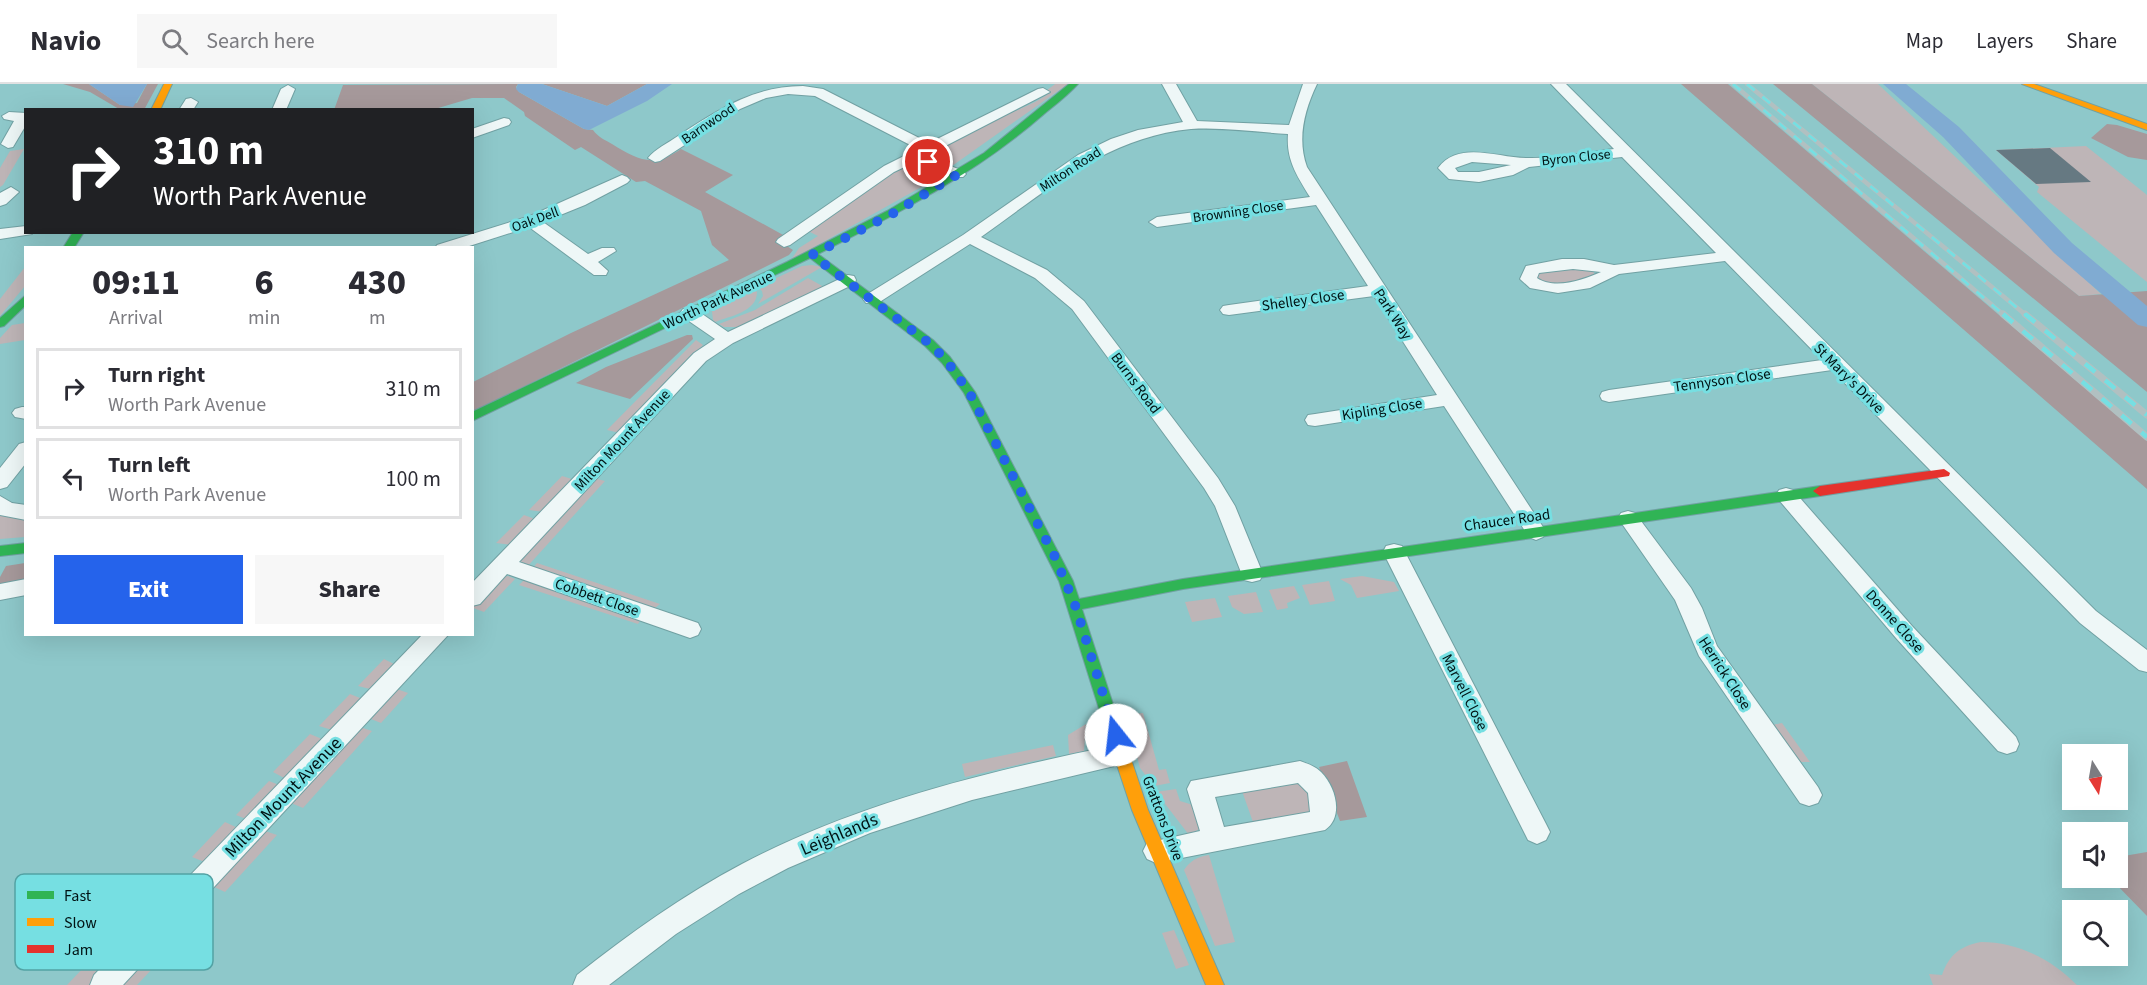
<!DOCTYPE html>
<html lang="en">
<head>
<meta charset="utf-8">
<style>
  :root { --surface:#fff; --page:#f7f7f7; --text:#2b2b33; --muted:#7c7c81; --line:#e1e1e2; --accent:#2563eb }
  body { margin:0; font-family:"Source Sans 3",sans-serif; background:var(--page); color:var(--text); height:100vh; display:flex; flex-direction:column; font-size:22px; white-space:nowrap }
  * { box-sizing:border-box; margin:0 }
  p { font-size:20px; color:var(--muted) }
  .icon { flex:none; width:33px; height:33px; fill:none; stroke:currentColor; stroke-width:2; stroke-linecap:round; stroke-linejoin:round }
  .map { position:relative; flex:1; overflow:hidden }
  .drawer { position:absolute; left:24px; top:162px; width:450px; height:390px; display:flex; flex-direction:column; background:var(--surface); border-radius:0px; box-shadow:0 6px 24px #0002 }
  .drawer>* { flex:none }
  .banner { position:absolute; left:24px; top:24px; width:450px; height:126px; border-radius:0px; box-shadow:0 6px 24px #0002; background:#202124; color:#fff; overflow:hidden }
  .needle { width:39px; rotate:169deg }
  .controls { position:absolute; left:2062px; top:660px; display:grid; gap:12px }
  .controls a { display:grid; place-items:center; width:66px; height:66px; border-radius:0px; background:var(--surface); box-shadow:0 6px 24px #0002; font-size:30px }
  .pin { position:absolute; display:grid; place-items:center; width:51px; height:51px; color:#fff; margin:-26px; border:3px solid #fff; border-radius:50%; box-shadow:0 2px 6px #0007 }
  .me { position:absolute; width:66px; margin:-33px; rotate:344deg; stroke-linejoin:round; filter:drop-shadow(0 0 4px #0008) }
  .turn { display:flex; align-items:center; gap:21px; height:126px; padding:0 30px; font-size:27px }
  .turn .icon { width:78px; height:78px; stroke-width:2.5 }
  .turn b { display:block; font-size:42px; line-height:51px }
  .eta { display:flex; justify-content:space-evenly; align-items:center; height:102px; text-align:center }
  .eta b { font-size:36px; font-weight:800; line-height:42px }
  .action { display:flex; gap:12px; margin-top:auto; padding:12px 30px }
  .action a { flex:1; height:69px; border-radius:0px; background:var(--accent); color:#fff; font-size:24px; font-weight:800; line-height:69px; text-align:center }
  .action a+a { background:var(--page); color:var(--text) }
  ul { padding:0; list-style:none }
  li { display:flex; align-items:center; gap:18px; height:81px; margin:0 12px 9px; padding:0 18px; border:3px solid var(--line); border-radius:0px }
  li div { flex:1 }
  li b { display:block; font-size:22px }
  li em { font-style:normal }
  header { display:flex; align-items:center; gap:36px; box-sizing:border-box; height:84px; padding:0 30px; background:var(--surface); border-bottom:2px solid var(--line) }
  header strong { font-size:28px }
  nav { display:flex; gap:33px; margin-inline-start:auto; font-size:21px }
  .search { width:420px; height:54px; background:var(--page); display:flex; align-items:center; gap:15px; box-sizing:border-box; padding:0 21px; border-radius:0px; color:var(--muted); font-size:22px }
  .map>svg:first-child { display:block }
  .green { fill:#beb5b7 }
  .forest { fill:#a6999b }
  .water { fill:#80abd2 }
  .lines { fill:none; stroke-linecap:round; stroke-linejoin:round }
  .river { fill:#80abd2; fill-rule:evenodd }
  .building { fill:#667982 }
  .street-casing { stroke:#71a1a3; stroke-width:2 }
  .fast-casing { stroke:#71a1a3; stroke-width:2 }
  .slow-casing { stroke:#71a1a3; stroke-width:2 }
  .jam-casing { stroke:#71a1a3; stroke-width:2 }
  .street { fill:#eef7f7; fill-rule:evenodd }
  .fast { fill:#30b455; fill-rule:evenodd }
  .slow { fill:#ff9f0a; fill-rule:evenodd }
  .jam { fill:#e5322d; fill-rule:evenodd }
  .rail-far1-casing { stroke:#b1c0c1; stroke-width:4.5 }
  .rail-casing { stroke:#b1c0c1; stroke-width:7 }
  .rail-far1 { stroke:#76dfe2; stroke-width:3; stroke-dasharray:10; stroke-linecap:butt }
  .rail { stroke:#76dfe2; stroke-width:4.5; stroke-dasharray:13; stroke-linecap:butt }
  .route { stroke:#2563eb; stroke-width:10; stroke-dasharray:0 18 }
  .labels { text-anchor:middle; stroke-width:6; stroke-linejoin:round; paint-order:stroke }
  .far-street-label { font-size:14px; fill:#001213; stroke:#76dfe2 }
  .street-label { font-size:15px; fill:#001213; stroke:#76dfe2 }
  .near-street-label { font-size:18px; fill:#001213; stroke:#76dfe2 }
  .key { fill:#76dfe2; stroke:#53a2a4; stroke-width:1.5 }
  .key-label { font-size:16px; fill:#001213 }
</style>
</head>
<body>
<header>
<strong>Navio</strong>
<div class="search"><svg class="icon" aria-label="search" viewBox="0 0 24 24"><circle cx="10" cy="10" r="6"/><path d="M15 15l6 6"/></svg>Search here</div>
<nav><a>Map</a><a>Layers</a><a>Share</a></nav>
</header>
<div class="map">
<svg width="2147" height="901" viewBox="0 0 2147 901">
  <rect width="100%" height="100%" fill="#8ec8ca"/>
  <path class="green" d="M1055,0H1068L952,82L927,72V69L934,64L1035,18L1047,11L1046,7Z
    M1812,0H1878L2101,210L2079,212Z
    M2086,62L2147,111V198L2037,108L2039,103L1996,66Z
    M24,65L3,101L0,103V84L10,67Z
    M917,78L936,85L941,92L791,176L799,164L818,152L808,147C832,130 890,81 917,78Z
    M812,181L822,183L758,220L763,212L762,207L757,203L802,182Z
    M25,183V202L0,232V215Z
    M1567,184L1592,185L1596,193C1578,199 1556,203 1538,197L1536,193L1542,188Z
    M808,194L824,203L738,243H724L719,240L755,226Z
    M753,205L757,208C757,228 730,232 715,238L713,236L712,227Z
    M25,239V256L0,260V254L12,241Z
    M696,256L703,261L620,349L607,346Z
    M562,392L572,395L573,398L544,428L529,426Z
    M593,394L605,397L526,484L520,476Z
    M0,430L25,435V453L0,455Z
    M524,431L535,435L511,461L496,459Z
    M537,479L660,520L655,524L532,485Z
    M508,492L515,495L484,528L473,524L472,521L502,493Z
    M1362,492L1394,498L1399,507L1357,514L1351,501L1340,495Z
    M526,494L642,534L638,540L519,501Z
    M1329,497L1335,517L1310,521L1302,501Z
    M1294,502L1300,514L1287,519L1288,524L1277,526L1269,506Z
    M1256,508L1263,528L1244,530L1232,523L1228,512Z
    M1215,514L1222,533L1192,538L1185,518Z
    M384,575L396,581L370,605L358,602Z
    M394,604L408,609L381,639L366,633Z
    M350,610L360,614V618L332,646L319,642Z
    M1143,629L1159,686L1166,685L1170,699L1154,702L1140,684L1126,631Z
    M1782,639L1810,678H1797L1766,642Z
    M1086,640L1084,667L1069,670L1068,651Z
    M360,643L372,647L303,724L291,719Z
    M310,650L322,655L291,692L284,694L273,688Z
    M1053,661L1056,672L965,693L962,680Z
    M269,697L279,701L246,735L236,731Z
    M1295,698L1303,700L1313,715L1310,730L1254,741L1242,707Z
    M1176,705L1180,717L1193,721L1201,744L1189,751L1156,708Z
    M225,738L240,745L207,779L192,773Z
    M265,747L277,751L225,808L212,802Z
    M1209,771L1235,858L1215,862L1184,786C1191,776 1197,773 1209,771Z
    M202,815L212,821L137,901H119Z
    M1174,846L1189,881L1176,885L1162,849Z
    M1981,858C2018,858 2051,875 2077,901H1933L1929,890L1942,891C1949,871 1960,862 1981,858Z
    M88,879L106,887L92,901H67Z"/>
  <path class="forest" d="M63,0H89L120,21L137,19L147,0H158L144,26L119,25L90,8Z
    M518,0L516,3L519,8L584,45L593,46C598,53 605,56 612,60C638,76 653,84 681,65L733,91L705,108L785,152L779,157L793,166L789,171L473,328V298L571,249L729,176L712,161L701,127L645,97L636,98L581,63L575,66L525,32L524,28L504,14H472L435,25L334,26L343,1Z
    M542,0H647L607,22Z
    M1681,0H1728L2147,357V405Z
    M1773,0H1812L2079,212L2147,207V308Z
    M2107,40L2117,41L2147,50V76L2128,73L2091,54Z
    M687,251H692L693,255L630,315L576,299L606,283Z
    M25,479V499L0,503V493L6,482Z
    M1347,677L1367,733L1340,737L1319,683Z
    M2147,768V832L2110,794H2118V773Z"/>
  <path class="water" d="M89,0H147L133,23L120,21Z
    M518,0H542L607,22L647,0H672L647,17L589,46L584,45L519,8L516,5Z"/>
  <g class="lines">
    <path class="river" d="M1883,0H1906L1959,43L2072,159L2147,222V243L2138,241L2054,169L1943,53Z"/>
  </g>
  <path class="building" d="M2050,64L2091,98L2036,100L1996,66Z"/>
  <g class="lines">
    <defs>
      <path id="street" d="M1162,0H1176L1197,37L1289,41L1303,0H1317C1304,27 1297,55 1307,83L1543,443L1546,448L1543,453L1536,456L1529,453L1444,322L1315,342L1308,341L1305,336L1308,331L1315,330L1437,311L1374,212L1229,231L1223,230L1220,226L1223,222L1229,221L1368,202L1316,121L1157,143L1149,138L1157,133L1310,113C1297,92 1286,76 1288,50C1256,48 1222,43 1191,45C1107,53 1046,107 981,153L1047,186L1084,217L1218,394L1235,422L1263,490L1260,496L1252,498L1244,496L1215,422L1204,404L1072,225L1035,194L970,160L878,219H866L863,215L866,211L963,151L1078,71L1111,55L1138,46L1183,38Z
        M1551,0H1566L2096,527L2147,566V588L2139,586L2080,539L1832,286L1609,318L1602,316L1600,312L1602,308L1609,306L1822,276L1725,177L1619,190L1590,204L1558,209L1530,204L1520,195L1526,182L1562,175H1584L1614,181L1716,169L1622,73L1529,83L1513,91L1479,98L1449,95L1438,84C1459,56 1498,74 1526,74C1555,75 1586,68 1614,65ZM1472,78L1511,81L1479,88H1458L1455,84ZM1573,185L1601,188C1583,196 1555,206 1537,194L1539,189Z
        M288,1L295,5L286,26H272L281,5Z
        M803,2L823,5L929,59L1038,5L1043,4L1050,8L926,72L963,87L966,90L963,93H953L915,78L894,88L790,161L784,163L776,158L778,155L884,82L918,65L815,12L788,10L766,14L740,25L660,77L655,78L648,74C655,65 668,59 678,52C718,26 753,2 803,2Z
        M191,14L198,18L193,26H179L186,15Z
        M9,28L26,29V41L13,63L8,64L1,60L14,37L4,35L2,32Z
        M504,34L509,35L511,38L509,41L472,54V45Z
        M622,91L627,93L630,96L627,99L585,121L543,138L588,170L602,164H614L616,167L598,178L608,187L606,191H594L529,143L463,164H435L437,161L530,132Z
        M11,103L19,108L6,120L0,122V109Z
        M26,142V148H33L32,150L0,155V145Z
        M848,191L854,192L856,196L854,200L733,259L706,277L519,478L698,539L701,545L698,551L690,554L507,490L480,520L472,522V499L694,269L715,255L683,233L680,229L683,225H695L728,248Z
        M22,323H26V335L15,333L12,329L15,325Z
        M26,358V379L7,403L0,405V384L19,360Z
        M1786,404L1793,406L1912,542L2016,653L2019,660L2016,667L2007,670L1998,667L1896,554L1779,416L1776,411L1779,406Z
        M0,412L12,419L26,421V436L0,431Z
        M1628,427L1635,429L1691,504L1702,524L1717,562L1818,703L1822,711L1818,719L1809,722L1800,719L1699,572L1675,516L1618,434L1621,429Z
        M1394,460L1402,462L1405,468L1546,740L1550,748L1546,756L1537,760L1528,756L1383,468L1386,462Z
        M26,495V511L0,516V500Z
        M423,550H449L123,901H90L94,891Z
        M1122,660L1131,664L1134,671L1131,678L972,716L870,749L788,784L739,810L676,850L609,901H573L577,891C629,850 683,811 742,780C860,718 993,686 1122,660Z
        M1300,677C1308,680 1315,682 1321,688C1336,703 1344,733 1325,746L1156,779L1147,775L1143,767L1147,759L1200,747L1187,705L1191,697ZM1298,699L1308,709L1310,728L1224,743L1215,713Z"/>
      <path id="fast" d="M1069,0H1078C1068,11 1055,21 1044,30C977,89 897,130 818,170L933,256L950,273L975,308L1073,497L1079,515L1183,495L1820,402L1827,407L1820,412L1183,505L1082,525L1127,663L1125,668L1119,670L1113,668L1111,663L1059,497L964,309L942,279L925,262L810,174L472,337V328L787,178L887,127L984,69Z
        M73,148H84L74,164H63Z
        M26,211V221L4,242L0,243V234Z
        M26,459V469L0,472V462Z"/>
      <path id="slow" d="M164,0H172L160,26H151Z
        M2022,0H2034L2147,40V46Z
        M1119,656L1125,658L1127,663L1148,726L1224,901H1206L1132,726L1111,663L1113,658Z"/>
      <path id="jam" d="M1944,385L1950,389L1949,392L1820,412L1813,407L1820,402Z"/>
    </defs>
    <use href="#street" class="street-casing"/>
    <use href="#fast" class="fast-casing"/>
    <use href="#slow" class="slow-casing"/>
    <use href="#jam" class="jam-casing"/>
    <use href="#street" class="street"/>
    <use href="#fast" class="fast"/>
    <use href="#slow" class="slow"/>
    <use href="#jam" class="jam"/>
    <defs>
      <path id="rail-far1" d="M1733,0L2005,232
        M1747,0L2027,232"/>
      <path id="rail" d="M2003,230L2147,353
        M2025,230L2147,331"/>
    </defs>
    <use href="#rail-far1" class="rail-far1-casing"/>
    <use href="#rail" class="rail-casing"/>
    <use href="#rail-far1" class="rail-far1"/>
    <use href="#rail" class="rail"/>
  </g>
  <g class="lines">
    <path class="route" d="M928,78L958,90L892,130L812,171L929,259L946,276L969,308L1055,473L1075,521L1116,651"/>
  </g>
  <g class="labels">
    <g class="far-street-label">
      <text transform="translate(708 39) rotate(-34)" y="5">Barnwood</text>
      <text transform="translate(1576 73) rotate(-6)" y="5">Byron Close</text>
      <text transform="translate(1070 85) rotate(-33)" y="5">Milton Road</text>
      <text transform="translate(1238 127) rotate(-8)" y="5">Browning Close</text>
      <text transform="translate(535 135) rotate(-20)" y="5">Oak Dell</text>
    </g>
    <g class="street-label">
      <text transform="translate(718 216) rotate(-25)" y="5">Worth Park Avenue</text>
      <text transform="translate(1303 216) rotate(-8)" y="5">Shelley Close</text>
      <text transform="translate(1393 230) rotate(57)" y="5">Park Way</text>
      <text transform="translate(1849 294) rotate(45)" y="5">St Mary's Drive</text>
      <text transform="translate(1722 296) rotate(-8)" y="5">Tennyson Close</text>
      <text transform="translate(1136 299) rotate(53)" y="5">Burns Road</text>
      <text transform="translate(1382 325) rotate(-9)" y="5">Kipling Close</text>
      <text transform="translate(622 356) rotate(-47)" y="5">Milton Mount Avenue</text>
      <text transform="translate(1507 436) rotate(-8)" y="5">Chaucer Road</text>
      <text transform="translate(597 513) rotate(19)" y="5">Cobbett Close</text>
      <text transform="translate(1895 537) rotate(48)" y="5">Donne Close</text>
      <text transform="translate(1725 589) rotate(57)" y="5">Herrick Close</text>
      <text transform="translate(1465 608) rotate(63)" y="5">Marvell Close</text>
      <text transform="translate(1163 734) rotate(69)" y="5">Grattons Drive</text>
    </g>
    <g class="near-street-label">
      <text transform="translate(283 713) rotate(-46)" y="6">Milton Mount Avenue</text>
      <text transform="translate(839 750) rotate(-23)" y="6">Leighlands</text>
    </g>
  </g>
  <rect x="15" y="790" width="198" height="96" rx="9" class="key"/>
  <rect x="27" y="807" width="27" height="8" fill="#30b455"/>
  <rect x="27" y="834" width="27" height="8" fill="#ff9f0a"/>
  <rect x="27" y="861" width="27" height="8" fill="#e5322d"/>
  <g class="key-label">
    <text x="64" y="817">Fast</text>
    <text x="64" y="844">Slow</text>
    <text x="64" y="871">Jam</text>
  </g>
</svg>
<div class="controls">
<a><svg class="needle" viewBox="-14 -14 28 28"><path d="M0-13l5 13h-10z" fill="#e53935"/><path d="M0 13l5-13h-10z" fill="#7c7c81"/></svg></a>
<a><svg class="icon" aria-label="sound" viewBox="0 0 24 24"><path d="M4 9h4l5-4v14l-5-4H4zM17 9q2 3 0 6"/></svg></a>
<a><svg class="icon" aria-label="search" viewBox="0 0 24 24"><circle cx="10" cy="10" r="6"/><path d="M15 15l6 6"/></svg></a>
</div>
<div class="pin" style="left:928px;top:78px;background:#d93025"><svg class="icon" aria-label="arrive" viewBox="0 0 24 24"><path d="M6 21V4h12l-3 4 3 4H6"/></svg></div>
<svg class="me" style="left:1116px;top:651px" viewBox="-20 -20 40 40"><circle r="19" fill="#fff"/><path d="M0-13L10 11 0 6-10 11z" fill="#2563eb"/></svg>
<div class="banner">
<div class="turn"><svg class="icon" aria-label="right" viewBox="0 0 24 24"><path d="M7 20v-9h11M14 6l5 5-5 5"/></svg><div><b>310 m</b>Worth Park Avenue</div></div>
</div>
<section class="drawer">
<div class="eta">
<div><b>09:11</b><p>Arrival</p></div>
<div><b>6</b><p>min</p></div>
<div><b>430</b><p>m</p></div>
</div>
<ul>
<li><svg class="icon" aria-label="right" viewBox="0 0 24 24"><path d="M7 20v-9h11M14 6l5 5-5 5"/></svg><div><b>Turn right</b><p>Worth Park Avenue</p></div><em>310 m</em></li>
<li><svg class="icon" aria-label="left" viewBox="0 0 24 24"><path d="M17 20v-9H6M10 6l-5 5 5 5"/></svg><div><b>Turn left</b><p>Worth Park Avenue</p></div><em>100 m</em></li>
</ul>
<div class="action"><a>Exit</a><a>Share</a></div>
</section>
</div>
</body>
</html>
